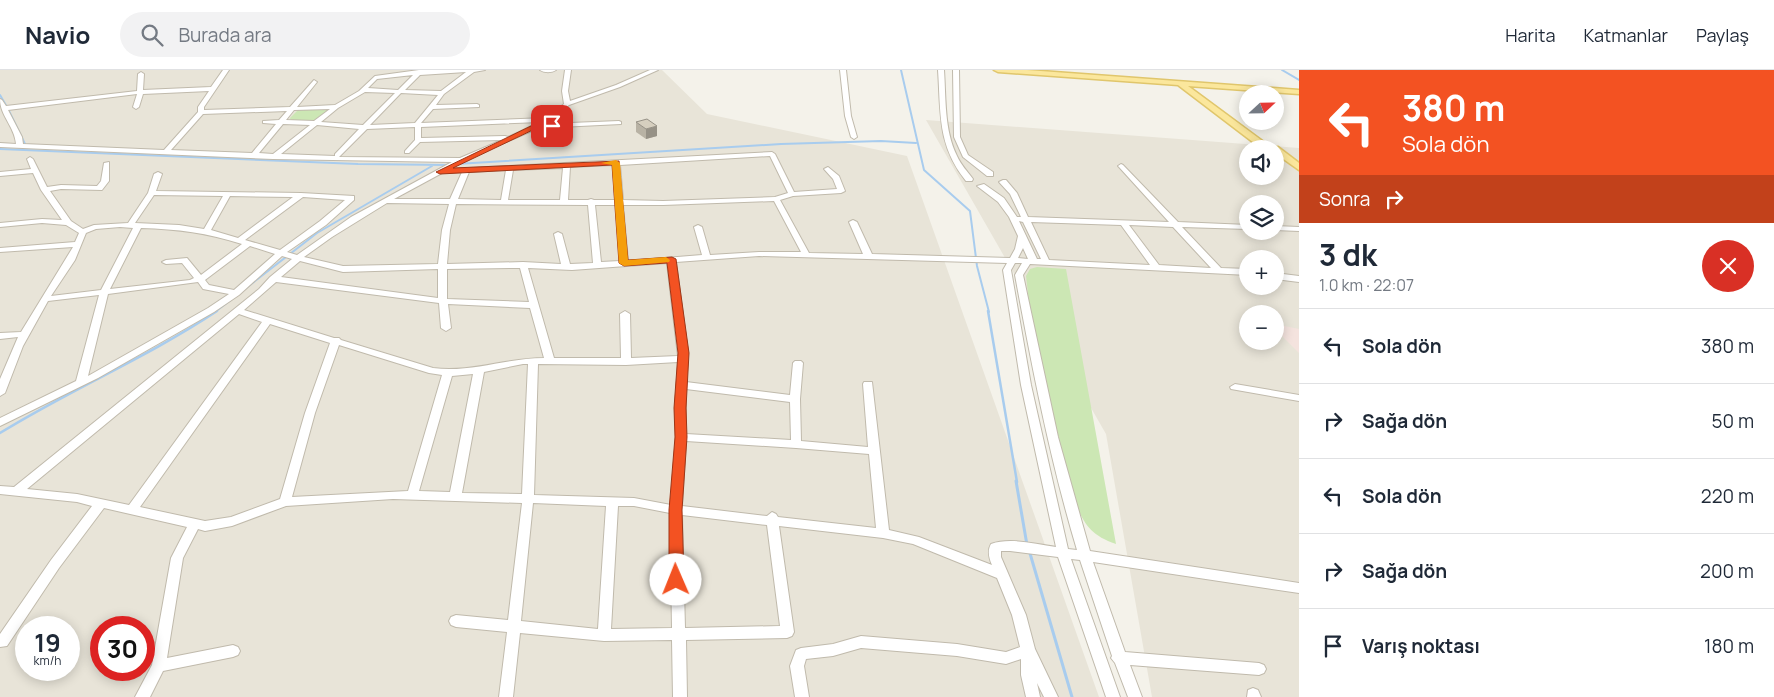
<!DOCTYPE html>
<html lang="tr">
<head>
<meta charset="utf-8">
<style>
  :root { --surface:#fff; --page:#f2f2f3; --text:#1f2937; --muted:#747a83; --line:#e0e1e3 }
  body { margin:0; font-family:Manrope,sans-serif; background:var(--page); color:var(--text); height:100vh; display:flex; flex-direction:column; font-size:19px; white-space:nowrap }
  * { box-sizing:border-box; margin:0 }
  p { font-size:16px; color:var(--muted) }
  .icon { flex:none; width:28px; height:28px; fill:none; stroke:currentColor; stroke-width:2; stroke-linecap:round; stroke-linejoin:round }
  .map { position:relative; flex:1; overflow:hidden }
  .drawer { display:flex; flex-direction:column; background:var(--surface); width:475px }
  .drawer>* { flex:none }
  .top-card { background:#f35222; color:#fff; overflow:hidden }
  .needle { width:32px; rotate:68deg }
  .controls { position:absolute; left:1239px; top:15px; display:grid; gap:10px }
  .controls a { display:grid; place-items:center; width:45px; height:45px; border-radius:50%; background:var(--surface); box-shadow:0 2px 12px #0003; font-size:25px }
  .speed { position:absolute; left:15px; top:546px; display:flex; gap:10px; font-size:25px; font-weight:700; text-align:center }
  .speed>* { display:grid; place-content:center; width:65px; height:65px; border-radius:50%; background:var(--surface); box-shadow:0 2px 12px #0003; line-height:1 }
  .speed small { font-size:12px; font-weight:400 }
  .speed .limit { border:8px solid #d22; background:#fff; color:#111 }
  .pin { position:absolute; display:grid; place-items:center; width:42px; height:42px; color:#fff; margin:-21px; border-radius:10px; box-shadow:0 2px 8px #0006 }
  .me { position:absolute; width:55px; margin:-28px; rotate:359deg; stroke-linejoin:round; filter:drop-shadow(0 0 4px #0008) }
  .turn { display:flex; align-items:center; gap:18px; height:105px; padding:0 20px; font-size:22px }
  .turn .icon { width:65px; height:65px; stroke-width:2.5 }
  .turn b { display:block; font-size:35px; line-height:42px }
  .then { display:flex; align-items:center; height:48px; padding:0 20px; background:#0003; gap:10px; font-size:19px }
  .round { display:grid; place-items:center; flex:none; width:52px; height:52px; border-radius:26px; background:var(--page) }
  .head { display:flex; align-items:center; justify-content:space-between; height:85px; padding:0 20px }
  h1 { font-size:30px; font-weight:700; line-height:38px }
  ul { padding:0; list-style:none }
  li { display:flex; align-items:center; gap:15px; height:75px; padding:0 20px; border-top:1px solid var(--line) }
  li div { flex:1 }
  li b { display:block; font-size:19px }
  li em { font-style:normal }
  header { display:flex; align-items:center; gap:30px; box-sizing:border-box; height:70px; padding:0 25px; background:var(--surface); border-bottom:1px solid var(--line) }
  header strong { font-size:24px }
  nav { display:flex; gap:28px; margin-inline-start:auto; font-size:18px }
  .search { width:350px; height:45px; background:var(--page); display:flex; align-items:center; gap:12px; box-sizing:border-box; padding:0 18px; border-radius:28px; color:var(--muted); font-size:19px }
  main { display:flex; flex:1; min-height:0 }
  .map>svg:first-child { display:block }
  .residential { fill:#e8e4d8; fill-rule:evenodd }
  .medical { fill:#f4e3de }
  .green { fill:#cce7b4 }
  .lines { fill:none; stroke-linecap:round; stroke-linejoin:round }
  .stream-far2 { stroke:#a8ccee; stroke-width:2 }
  .stream-far1 { stroke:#a8ccee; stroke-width:2.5 }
  .stream { stroke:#a8ccee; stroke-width:3 }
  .minor-casing { stroke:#c0baac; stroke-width:2 }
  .major-casing { stroke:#e0c66c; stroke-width:3 }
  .minor { fill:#fff; fill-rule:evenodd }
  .major { fill:#fbe79c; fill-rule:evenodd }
  .wall { fill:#b8b2a4 }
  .shaded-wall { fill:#969186 }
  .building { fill:#d6cfbf; stroke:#969186 }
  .route { fill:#f35222; stroke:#9e3516 }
  .slow { fill:#f59e0b }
</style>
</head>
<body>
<header>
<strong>Navio</strong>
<div class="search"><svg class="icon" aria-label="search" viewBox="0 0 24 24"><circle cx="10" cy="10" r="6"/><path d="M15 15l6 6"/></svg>Burada ara</div>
<nav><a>Harita</a><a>Katmanlar</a><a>Paylaş</a></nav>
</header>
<main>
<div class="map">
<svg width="1299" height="627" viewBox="0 0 1299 627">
  <rect width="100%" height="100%" fill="#f4f2ea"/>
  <path class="residential" d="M0,0H662L707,44L907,86L1099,627H0ZM26,558H69V600H26ZM101,558H144V600H101Z
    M926,50L1299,78V627H1152L1106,364ZM1248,79H1275V106H1248ZM1248,134H1275V161H1248ZM1248,189H1275V216H1248ZM1248,244H1275V271H1248Z"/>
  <path class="medical" d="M1275,254L1299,259V283L1275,259Z"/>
  <path class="green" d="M329,39L316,51H291L290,48L298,40Z
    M1037,197L1066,199L1116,474C1090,465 1084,454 1074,430L1032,259L1026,206L1030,199Z"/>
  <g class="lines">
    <path class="stream-far2" d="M901,0L924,100L970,141L977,196L989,242
      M1282,0L1299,10
      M0,25L7,37
      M9,41L25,74
      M0,79L358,94L448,95
      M456,94L781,74L881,71L916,73
      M215,242L317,163L432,96"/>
    <path class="stream-far1" d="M988,241L1017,412
      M0,363C71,319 148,287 217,241"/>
    <path class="stream" d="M1016,411L1027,475
      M1029,480L1072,627"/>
    <defs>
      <path id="minor" d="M223,0H229L204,37V40L290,37L314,10L317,12L297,37L335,35L359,21L375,6L419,0H485L474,2L444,24L436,35L477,34L479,35V37L433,39L421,53L546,48L564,34L562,21L565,0H571L568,21L570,31L616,15L650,0H658L620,17L569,35L546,54L619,51L621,52V54L539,58L473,86L450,99L772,82L775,84L794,122L837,119L833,109L824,99L828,97L839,106L845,121L841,123L793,126L780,130L809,183L863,184L849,152L853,150L857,152L872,184L1010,188L1015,179L1018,166L1009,147L998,132L977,116L984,114L1004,128L1017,147H1021L1010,124L999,112L1003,110H1006L1017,123L1028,147L1169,152L1119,97L1118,96L1121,94L1123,95L1178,152L1248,155V159L1182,157L1221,198L1248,199V205L1030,194L1023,205L1058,367L1090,481L1299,513V523L1093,492L1125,582L1259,593L1264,595L1266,599L1264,603L1259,605L1130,595L1142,627H1128L1115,593L1111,588L1112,586L1080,490L1071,489L1120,627H1106L1058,487L1010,481H1001V487L1026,545L1035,579L1058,627H1044L1037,613L1040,627H1026L1021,605V589L1006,594L957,586L861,578L833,586L806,589L804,596L809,627H795L790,596L796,580L801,578L833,574L861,566L957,574L1006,582L1020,577L1012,545L997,508L913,474L883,468L779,456L794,562L792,566L787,568L686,570L687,627H673L672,570L604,571L520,563L513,627H499L507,562L456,557L451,555L449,551L451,547L456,545L508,550L522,433L393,429L286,436L232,456L205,461L198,459L183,488L167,588L233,575L238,577L240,581L238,585L233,587L163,601L150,627H135L152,595L171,488L187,457L104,438L59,498L7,576L0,577V564L51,490L92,436L77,432L0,424V416L14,417L259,219L270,207L292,189L282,186L239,225L214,242L98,308L0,356V348L76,311L99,225L48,231L23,276L5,323L0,326V309L18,267L0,269V263L21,262L73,177L0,182V178L75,172L79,163L66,155L42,153L0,157V153L42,149L62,150L41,120L33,103L0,106V102L31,99L27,89L30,87L33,89L47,117L61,115L97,116L101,111L104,93L109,92V111L102,120L61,119L50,121L71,151L83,159L94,155L128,153L148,123L154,104L158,102L162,104L156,121L301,123L354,126V130L326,155L287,182L297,185L351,147L452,92L273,89L0,77V73L16,74C15,57 0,46 0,29L2,30L6,36L137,21L138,4L141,2L144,4L143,20L211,17ZM466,2L441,21L405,20L420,5ZM413,5L398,20L368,18L377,9ZM209,21L198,37V42L164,80L23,74L22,67L8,40L137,24L133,37L136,39L139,37L143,24ZM365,22L395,23L363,55L321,52L338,38ZM401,23L438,25L415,53L370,55ZM330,39L314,51L286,50L294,40ZM287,41L279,50L263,51V53L276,54L252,83L171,80L203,44ZM540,52L508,67L505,66L421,68V57ZM283,54L310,55L273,84L259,83ZM317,55L359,59L335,84V86L281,84ZM415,57V70L405,81V83H409L420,72L502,70L460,88L339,87L367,59ZM770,86L788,123L775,127L663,131L623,130L620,95ZM613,95L615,130H594L591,129L588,130H568L570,97ZM563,98L560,130H508L513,100ZM506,100L501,130L458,129L469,102ZM462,102L450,129H394L442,103ZM154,125L223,126L204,159L179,155L135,153ZM230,126L293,127L238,168L211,160ZM303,127L345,130L320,151L280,180L245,170ZM774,131L801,182H759L710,185L702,157L698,155L694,157L702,185L628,191L623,135H663ZM387,133L449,134L442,160L438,194L343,196L304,187L332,167ZM456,134L588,135L593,193L570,194L562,164L558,162L554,164L561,194L523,192L447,194L450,160ZM595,135H616L620,191L601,192ZM1019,151L1023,152L1041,189H1037ZM1031,152L1121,155L1150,195L1049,190ZM1129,155L1173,157L1211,198L1159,195ZM120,157L133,158L101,220L51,226L75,190L86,163L96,159ZM141,158C178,159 207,163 242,174L201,205L187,188L166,190L162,192L166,194L182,193L194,208L190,210L110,219ZM250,176L275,184L234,220L209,215L205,210ZM1023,178L1028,189L1018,188ZM759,186L1007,193L1003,200L1021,315L1056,477C1035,474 1010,467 991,474C987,481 989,488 992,495L919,467L889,460L872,312H864L863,314L868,377L801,371L800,329L803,293L801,291H795L793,293L790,325L686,312L688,283L676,192ZM300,191L343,202L438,199V228L281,207ZM667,193L678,286L631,288L630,244L625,241L620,244L621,288H554L528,198L572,200ZM1015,193H1022L1015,205C1032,297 1050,390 1077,480L1068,479L1031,315L1011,200ZM512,198H520L529,232L447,229V199ZM198,212L203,219L229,224L208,238L88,306L108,224ZM276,212L439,233L441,258L446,261L451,258L448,234L530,238L544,288C506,288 471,303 433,298L341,270L339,268H334L244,240ZM239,244L262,252L129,435L77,424L27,419ZM270,254L330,273L305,343L280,429L231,447L205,451L140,437ZM339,275L429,303L442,305L408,421L292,427L315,343ZM678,292L675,338L676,367L671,435L634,428L534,425L538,294L626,295ZM523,294H528L522,424L462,423L484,302ZM473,304L450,422L419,421L452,306ZM686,319L790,332L791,370L686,364ZM686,371L796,378L869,384L876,458L778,447L776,444L772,442L767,446L682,436ZM533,433L606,436L598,559L521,551ZM618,436H634L670,443L672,558L611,559ZM682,445L767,455L780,556L685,558Z
        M540,0H556C552,3 544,3 540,0Z
        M840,0H846L851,46L857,67L854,69L851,67L845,46Z
        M938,0H944C946,28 944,60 957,86C961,95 967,101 973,109L972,111H966C937,75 941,43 938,0Z
        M953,0H959L960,67L968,85L993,102V106H987L963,87L954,67Z
        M1275,156L1299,157V161L1275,160Z
        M1275,203L1299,206V212L1275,209Z
        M1235,314L1299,325V331L1231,319L1230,317Z
        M1253,618L1258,620L1261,627H1247L1248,620Z"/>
      <path id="major" d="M994,0H1027L1299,20V24L1188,16L1272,78L1278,77L1299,93V100L1275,83V79H1262L1178,15L998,2Z"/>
    </defs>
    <use href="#minor" class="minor-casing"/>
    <use href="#major" class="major-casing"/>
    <use href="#minor" class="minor"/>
    <use href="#major" class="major"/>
  </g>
  <path class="wall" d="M636,52L657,66L646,69L636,62Z"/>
  <path class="shaded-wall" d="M657,56V66L646,69V59Z"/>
  <path class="building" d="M647,49L657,56L646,59L636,52Z"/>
  <path class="route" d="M552,53L555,54V57L537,58L453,98L619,91L628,190L672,187L676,189L689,283L686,338L687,367L682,440L684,510L682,514H671L669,510V440L675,367L674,338L678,283L667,193L624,196L619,193L612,95L440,104L436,102L533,55Z"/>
  <path class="slow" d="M616,90L620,93L628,190L666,187L670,190L669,192L624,196L619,193L612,95L601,93Z"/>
</svg>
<div class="controls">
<a><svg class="needle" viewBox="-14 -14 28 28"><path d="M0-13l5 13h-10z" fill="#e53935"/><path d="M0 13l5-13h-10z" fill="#747a83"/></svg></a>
<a><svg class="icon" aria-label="sound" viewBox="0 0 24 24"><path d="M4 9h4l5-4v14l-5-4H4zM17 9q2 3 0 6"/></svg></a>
<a><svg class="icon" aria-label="layers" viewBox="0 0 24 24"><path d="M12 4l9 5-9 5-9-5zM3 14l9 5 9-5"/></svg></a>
<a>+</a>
<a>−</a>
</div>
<div class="speed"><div>19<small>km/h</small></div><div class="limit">30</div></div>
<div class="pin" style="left:552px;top:56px;background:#d93025"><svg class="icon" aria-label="arrive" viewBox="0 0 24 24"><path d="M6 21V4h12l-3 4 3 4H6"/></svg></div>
<svg class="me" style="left:676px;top:510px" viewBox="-20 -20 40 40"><circle r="19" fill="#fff"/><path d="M0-13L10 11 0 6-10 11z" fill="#f35222"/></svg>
</div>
<section class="drawer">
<div class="top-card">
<div class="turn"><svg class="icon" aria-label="left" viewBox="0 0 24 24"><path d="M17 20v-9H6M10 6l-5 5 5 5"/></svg><div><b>380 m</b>Sola dön</div></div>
<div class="then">Sonra<svg class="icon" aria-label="right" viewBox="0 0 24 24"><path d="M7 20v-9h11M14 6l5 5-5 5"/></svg></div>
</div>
<div class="head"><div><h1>3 dk</h1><p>1.0 km · 22:07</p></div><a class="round" style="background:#d93025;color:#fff"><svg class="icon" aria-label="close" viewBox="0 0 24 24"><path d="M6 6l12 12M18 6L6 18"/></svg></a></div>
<ul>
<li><svg class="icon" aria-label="left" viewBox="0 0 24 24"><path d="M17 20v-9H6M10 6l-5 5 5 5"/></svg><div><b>Sola dön</b></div><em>380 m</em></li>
<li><svg class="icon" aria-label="right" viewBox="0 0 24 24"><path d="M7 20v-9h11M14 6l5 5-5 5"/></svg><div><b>Sağa dön</b></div><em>50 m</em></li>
<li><svg class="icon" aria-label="left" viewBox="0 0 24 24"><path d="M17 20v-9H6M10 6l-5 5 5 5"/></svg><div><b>Sola dön</b></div><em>220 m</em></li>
<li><svg class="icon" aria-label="right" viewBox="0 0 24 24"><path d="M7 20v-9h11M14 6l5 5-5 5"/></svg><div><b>Sağa dön</b></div><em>200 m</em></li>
<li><svg class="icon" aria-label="arrive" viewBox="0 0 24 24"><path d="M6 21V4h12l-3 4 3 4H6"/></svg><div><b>Varış noktası</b></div><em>180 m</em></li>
</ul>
</section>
</main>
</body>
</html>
